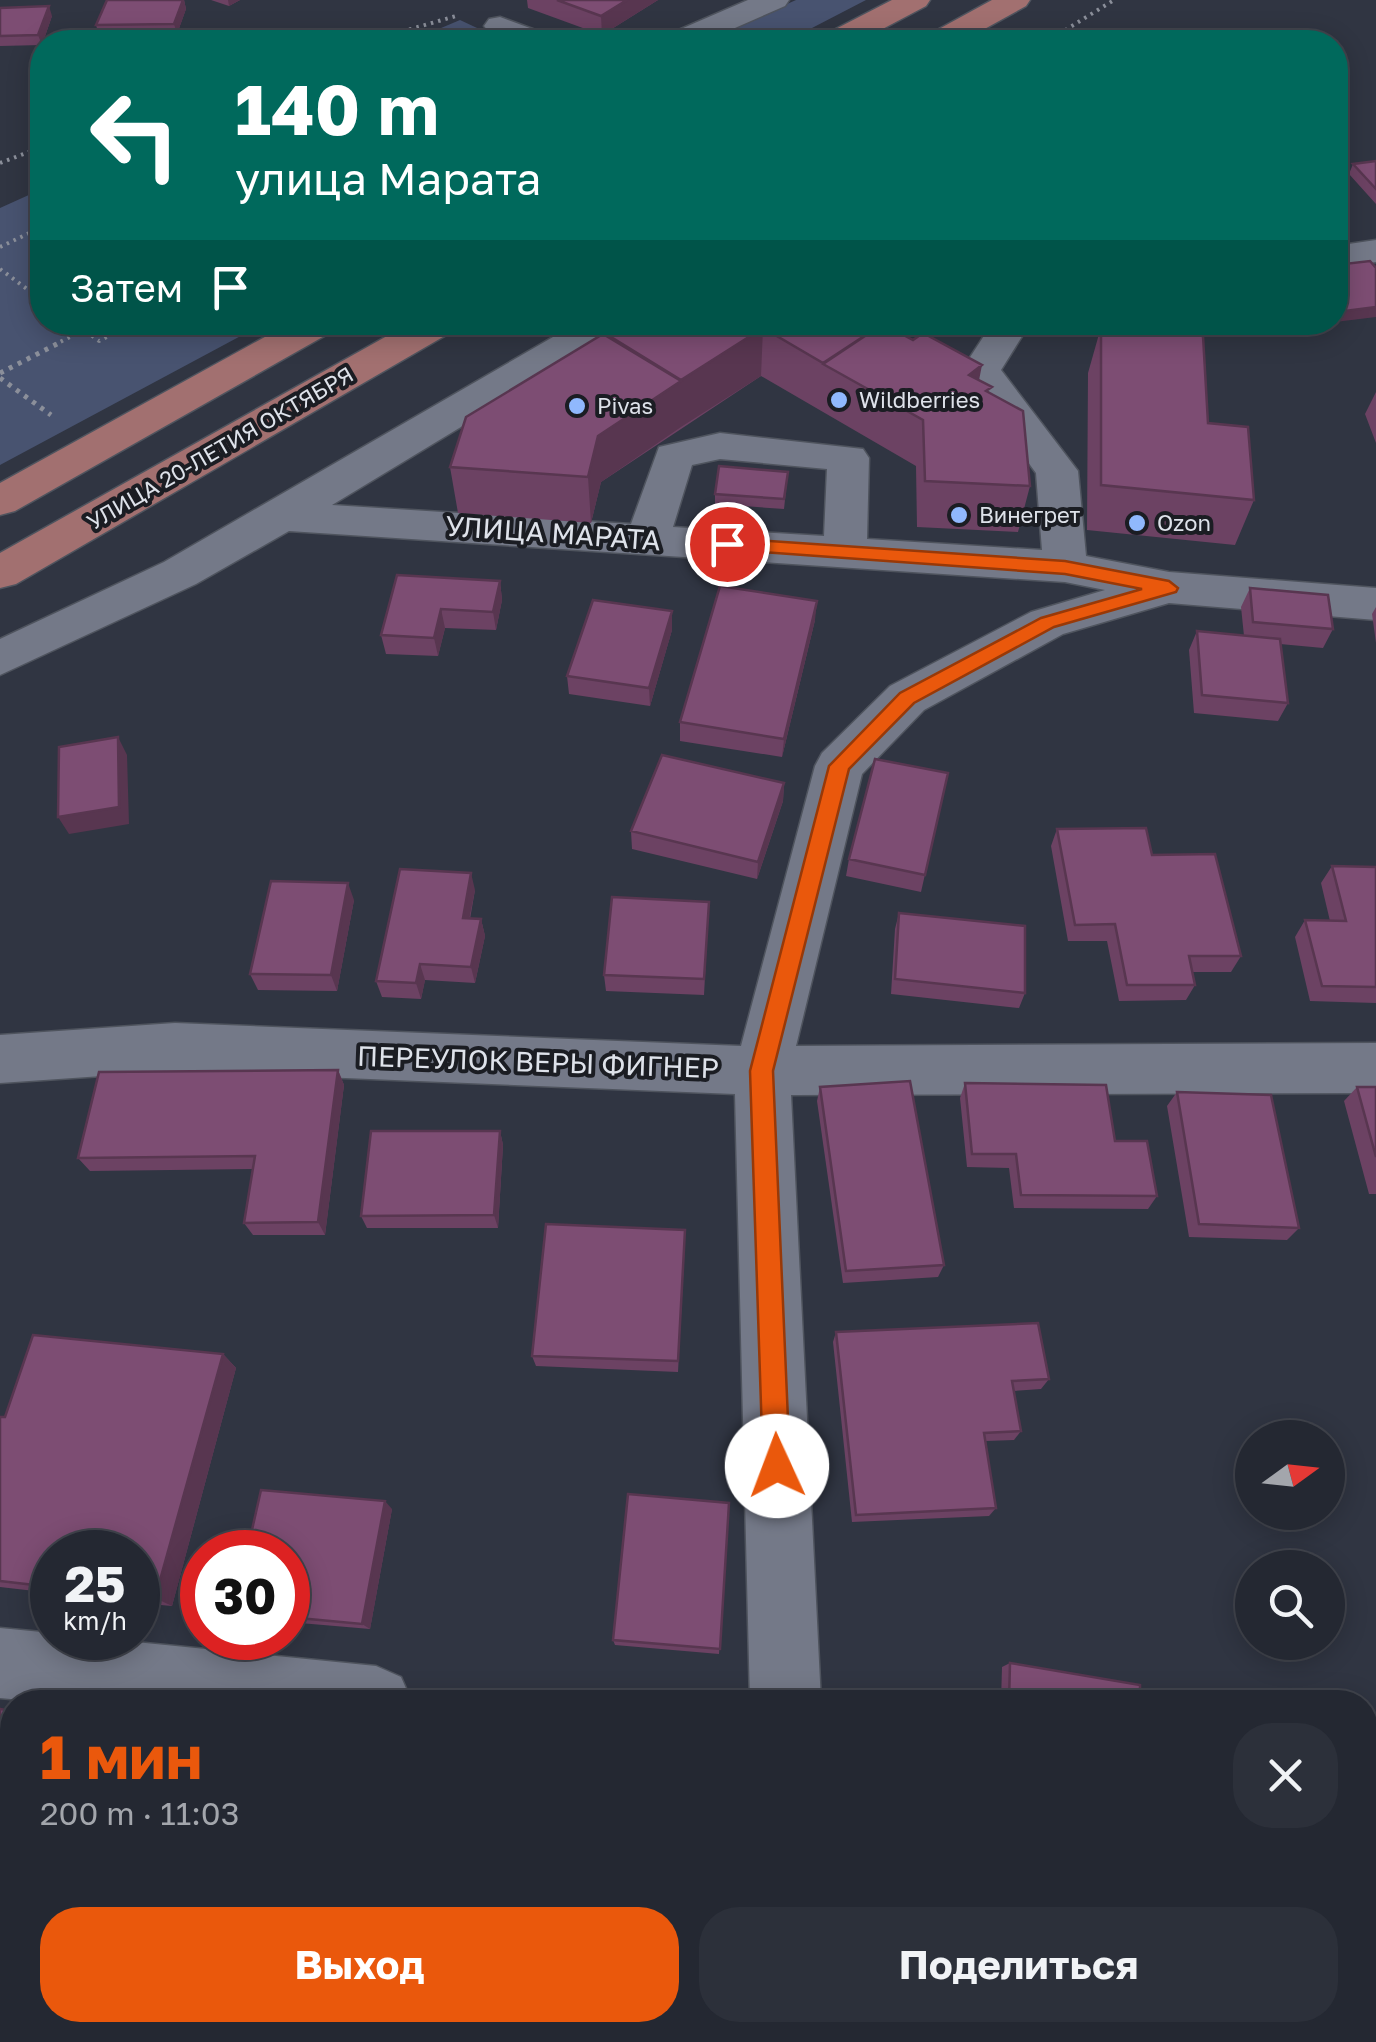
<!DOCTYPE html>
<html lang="ru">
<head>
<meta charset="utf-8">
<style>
  :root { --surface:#242832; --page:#2c303a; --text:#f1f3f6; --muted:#a3a6ac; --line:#41444d; --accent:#ea580c }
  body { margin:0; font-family:"Golos Text",sans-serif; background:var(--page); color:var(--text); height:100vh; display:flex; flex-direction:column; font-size:38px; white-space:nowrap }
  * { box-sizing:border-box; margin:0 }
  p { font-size:32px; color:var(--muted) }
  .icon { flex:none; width:55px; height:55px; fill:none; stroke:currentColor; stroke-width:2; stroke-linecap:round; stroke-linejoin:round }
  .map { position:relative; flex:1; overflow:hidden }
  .side { position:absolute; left:0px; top:1690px; width:1378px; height:352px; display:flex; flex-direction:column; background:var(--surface); border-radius:40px 40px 0 0; box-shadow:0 5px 25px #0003,0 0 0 2px var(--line) }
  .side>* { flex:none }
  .guide { position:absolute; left:30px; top:30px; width:1318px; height:305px; border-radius:40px; box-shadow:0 5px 25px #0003,0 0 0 2px var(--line); background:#00695c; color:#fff; overflow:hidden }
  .needle { width:65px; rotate:75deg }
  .controls { position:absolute; left:1235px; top:1420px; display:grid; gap:20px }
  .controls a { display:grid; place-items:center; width:110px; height:110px; border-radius:50%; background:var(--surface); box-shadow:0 5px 25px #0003,0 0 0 2px var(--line); font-size:50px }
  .speed { position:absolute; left:30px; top:1530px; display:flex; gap:20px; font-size:50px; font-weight:700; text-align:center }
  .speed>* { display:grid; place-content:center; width:130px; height:130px; border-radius:50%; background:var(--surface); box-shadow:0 5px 25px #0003,0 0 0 2px var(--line); line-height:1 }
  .speed small { font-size:25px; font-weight:400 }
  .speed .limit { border:15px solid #d22; background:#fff; color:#111 }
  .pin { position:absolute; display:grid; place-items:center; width:85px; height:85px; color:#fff; margin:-42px; border:5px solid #fff; border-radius:50%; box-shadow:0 2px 10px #0007 }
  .me { position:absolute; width:110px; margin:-55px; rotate:358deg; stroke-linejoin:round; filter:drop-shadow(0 0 8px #0008) }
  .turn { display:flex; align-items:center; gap:35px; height:210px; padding:0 40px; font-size:45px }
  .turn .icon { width:130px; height:130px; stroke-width:2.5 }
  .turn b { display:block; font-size:70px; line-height:85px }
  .then { display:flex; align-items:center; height:95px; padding:0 40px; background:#0003; gap:20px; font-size:38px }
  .round { display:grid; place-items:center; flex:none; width:105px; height:105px; border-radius:40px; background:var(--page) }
  .head { display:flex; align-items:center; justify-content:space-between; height:170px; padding:0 40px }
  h1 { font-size:60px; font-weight:700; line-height:75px; color:var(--accent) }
  .action { display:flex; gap:20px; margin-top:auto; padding:20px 40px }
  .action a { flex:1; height:115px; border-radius:40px; background:var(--accent); color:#fff; font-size:40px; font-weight:700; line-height:115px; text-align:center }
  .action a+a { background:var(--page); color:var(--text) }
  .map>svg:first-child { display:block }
  .green { fill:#485370 }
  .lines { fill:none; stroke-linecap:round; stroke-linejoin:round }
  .minor-casing { stroke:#4f545e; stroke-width:3 }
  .major-casing { stroke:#4f545e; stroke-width:3 }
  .path-far1 { stroke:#8b8f9a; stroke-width:4; stroke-dasharray:2.5 5; stroke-linecap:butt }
  .path { stroke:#8b8f9a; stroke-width:5; stroke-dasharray:4 6; stroke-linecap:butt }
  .minor { fill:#747988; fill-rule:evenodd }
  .major { fill:#a27070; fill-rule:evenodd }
  .wall { fill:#6c4263 }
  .shaded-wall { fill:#583650 }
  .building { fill:#7d4d73; stroke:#583650; stroke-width:2.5 }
  .route { fill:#ea580c; stroke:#983908; stroke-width:2.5 }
  .poi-dot { fill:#90b8fd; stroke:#1b1d23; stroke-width:4 }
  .labels { text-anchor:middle; stroke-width:8; stroke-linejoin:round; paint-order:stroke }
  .far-poi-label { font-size:22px; fill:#dee2ea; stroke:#1b1d23; text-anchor:start }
  .far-street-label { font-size:22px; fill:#dee2ea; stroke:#1b1d23 }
  .street-label { font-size:28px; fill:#dee2ea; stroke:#1b1d23 }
</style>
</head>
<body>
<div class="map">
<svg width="1376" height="2042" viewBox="0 0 1376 2042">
  <rect width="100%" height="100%" fill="#303542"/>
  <path class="green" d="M796,0H866L785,42H703Z
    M460,20L507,42H408Z
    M42,189V322L265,323L0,465V208Z"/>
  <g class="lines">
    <defs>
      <path id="minor" d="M748,0H789L785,6L703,42H662L667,35Z
        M500,17L549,35L554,42C531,43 499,47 484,26L489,19Z
        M1376,240V262L1335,268V246Z
        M579,322H626L621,330L332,505L631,524L659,447L720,433L863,449L869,458L867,539L1042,550L1036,473L961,371L993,322H1031L1001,370L1078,471L1086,556L1169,572L1376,588V620L1169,603L1063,634L924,710L862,774L796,1046L1376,1043V1093L791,1095L821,1702H750L735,1094L175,1071L0,1083V1035L175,1023L741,1046L815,766L822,753L890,686L1031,612L1105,590L1065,582L289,531L196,584L0,675V639L164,562ZM720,459L827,469L824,536L673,527L692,465Z
        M0,1628L52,1633V1638H95L376,1666L401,1677L412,1702H41L0,1698Z
        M1365,1921L1376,1924V2002L1365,1999Z
        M982,2030H1062L1064,2042H984Z"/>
      <path id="major" d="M892,0H930L926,6L858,42H819L824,35Z
        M992,0H1030L1026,6L961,42H923L928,35Z
        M292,322H340L335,330L15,511L0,515V483Z
        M412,322H460L455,330L16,584L0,588V553Z"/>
    </defs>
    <use href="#minor" class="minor-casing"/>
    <use href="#major" class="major-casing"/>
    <path class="path-far1" d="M366,42L456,16
      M1046,42L1114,0
      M0,163L42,147
      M0,247L42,227
      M0,269L42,300
      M74,322L99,341L135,322
      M54,345L84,330"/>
    <path class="path" d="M0,373L59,343
      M0,378L51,415"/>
    <use href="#minor" class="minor"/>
    <use href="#major" class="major"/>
  </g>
  <path class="wall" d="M184,0L186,9L177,34L99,35L96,25Z
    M211,0H240L229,6Z
    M527,0H658L602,35L528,8Z
    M0,8L52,16L42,45L0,46Z
    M1376,161V204L1349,174L1353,164Z
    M928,322L907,337L979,380L990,393L1030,486L1018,532L917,527L916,466L761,376L601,482L591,523L458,513L450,467L603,334Z
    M1111,322H1186L1126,329L1208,423L1254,500L1235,545L1087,530L1088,373L1101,327L1115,328Z
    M1376,392V443L1365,414Z
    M788,472L784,509L715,504V494Z
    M500,581L502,600L496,630L445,628L438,656L386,654L381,635Z
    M1250,588L1333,629L1323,648L1280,644L1288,703L1278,721L1194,713L1189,650L1197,631L1244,636L1241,607Z
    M1376,607V643L1372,614Z
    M815,620L782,757L680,741V722Z
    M672,630L650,706L569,694L567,676Z
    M948,773L921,892L846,876L849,859Z
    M784,783L783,801L757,879L632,849L631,831Z
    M1057,829L1241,956L1231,972H1192L1195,985L1186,1000L1119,1001L1107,941H1068L1051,846Z
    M1332,866L1376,867V1003L1310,1001L1295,937L1305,920L1330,921L1321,883Z
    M475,890L470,919H481L485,936L475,983L425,980L421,999L382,997L376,981Z
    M354,900L337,991L258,990L250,974Z
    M709,902L704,995L606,991L604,975Z
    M899,913L1025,993L1019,1008L891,994L895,929Z
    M338,1070L344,1085L325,1235H253L244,1223L253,1169L90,1171L78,1158Z
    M965,1083L1157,1196L1148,1209L1014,1208L1009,1168L967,1167L960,1098Z
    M820,1087L944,1265L938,1277L843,1283L817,1101Z
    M1357,1087H1376V1194H1369L1344,1101Z
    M1177,1092L1299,1228L1287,1240L1189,1237L1167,1106Z
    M500,1131L503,1145L498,1228H367L361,1216Z
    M685,1242L678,1372L536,1366L532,1356Z
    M836,1332L1049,1379L1041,1389L1013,1391L1021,1431L1014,1440L986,1441L996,1508L989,1516L852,1522L833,1342Z
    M223,1354L236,1368L172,1606L138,1603V1552H52V1593L0,1587V1417H5Z
    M729,1503L719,1654L615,1645L613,1640Z
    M392,1509L370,1629L288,1622V1552Z
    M1010,1663L1140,1702H1001L1002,1667Z"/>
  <path class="shaded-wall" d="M184,0L186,9L177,34L174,24Z
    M228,0H240L229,6Z
    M627,0H658L602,35L601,16Z
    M49,6L52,16L42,45L38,35Z
    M1376,307V317L1335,322L1337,312Z
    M871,322H928L880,355Z
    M763,328L761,376L681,427V380Z
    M982,365L973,411L969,375Z
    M681,381V427L601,482L591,523L588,477L598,436Z
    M500,581L502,600L496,630L493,612Z
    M817,601L815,620L782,757L784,739Z
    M441,609L445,628L438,656L434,638Z
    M672,611V630L650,706L649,688Z
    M118,737L127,755L129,824L69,834L58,817Z
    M784,783L783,801L757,879L758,862Z
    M471,873L475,890L466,935L463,918Z
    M348,883L354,900L337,991L331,975Z
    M481,919L485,936L475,983L471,967Z
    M420,964L425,980L421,999L416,983Z
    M338,1070L344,1085L325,1235L318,1222Z
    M500,1131L503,1145L498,1228L494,1215Z
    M223,1354L236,1368L172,1606L155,1598Z
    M385,1501L392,1509L370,1629L362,1624Z
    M6,1710L12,1711V1747L0,1789V1730Z
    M0,1813H12L0,1863Z"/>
  <path class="building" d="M107,0H183L174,24L96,25Z
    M557,0H627L601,16Z
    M49,6L38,35L0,36V8Z
    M1376,161V189L1353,164Z
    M1370,261L1376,268V307L1337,312L1335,309V265Z
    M619,322H883L884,323L823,363L763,328L681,380L603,332Z
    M883,324L913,340L923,333L982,365L969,375L992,387L986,391L1023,411L1030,486L925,481L923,420L823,364Z
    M1101,327L1203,336L1208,423L1248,427L1254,500L1101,485Z
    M603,334L681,381L598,436L588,477L450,467L466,417Z
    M719,466L788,472L784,499L715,494Z
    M397,575L500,581L493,612L441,609L434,638L381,635Z
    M720,586L817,601L784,739L680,722Z
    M1250,588L1328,595L1333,629L1253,622Z
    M593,600L672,611L649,688L567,676Z
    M1197,631L1280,639L1288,703L1202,695Z
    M118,737L119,807L58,817L59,747Z
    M662,755L784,783L758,862L631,831Z
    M875,759L948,773L925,875L849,859Z
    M1146,828L1152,855L1215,854L1241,956H1189L1195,985H1127L1115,924L1075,925L1057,829Z
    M1332,866L1376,867V987L1322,986L1305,920L1346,921Z
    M400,869L471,873L463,918L481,919L471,967L420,964L416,983L376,981Z
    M271,881L348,883L331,975L250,974Z
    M612,897L709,902L704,979L604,975Z
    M899,913L1025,926V993L895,979Z
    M338,1070L318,1222L244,1223L255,1156L78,1158L99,1072Z
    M910,1081L944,1265L846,1271L820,1087Z
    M965,1083L1106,1085L1115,1141H1147L1157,1196L1021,1195L1016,1154H972Z
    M1357,1087H1376V1157Z
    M1177,1092L1271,1095L1299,1228L1199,1224Z
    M371,1131H500L494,1215L361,1216Z
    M546,1224L685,1230L678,1361L532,1356Z
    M1038,1323L1049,1379L1012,1381L1021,1431L984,1433L996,1508L856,1515L836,1332Z
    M33,1335L223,1354L155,1598L138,1596V1552H52V1587L0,1581V1417H5Z
    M261,1490L385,1501L362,1624L288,1617V1552H247Z
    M628,1494L729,1503L720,1649L613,1640Z
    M1010,1663L1140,1685V1702H1009Z
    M0,1709L6,1710L0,1730Z
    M1365,1751L1376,1753V1913L1365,1910Z
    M641,2030H707L706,2042Z
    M765,2030H818L817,2039Z"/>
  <path class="route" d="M727,538L1065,561L1169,581L1178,588L1176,592L1054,627L914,703L849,769L773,1071L790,1466L786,1475L777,1479L767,1475L763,1466L750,1071L829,766L900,693L1041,618L1142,589L1065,574L721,549L718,544Z"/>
  <g class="poi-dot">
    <circle cx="839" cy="400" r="10"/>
    <circle cx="577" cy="406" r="10"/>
    <circle cx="959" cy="515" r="10"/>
    <circle cx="1137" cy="523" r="10"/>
  </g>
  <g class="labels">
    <g class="far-poi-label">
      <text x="859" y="408">Wildberries</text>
      <text x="597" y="414">Pivas</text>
      <text x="979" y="523">Винегрет</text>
      <text x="1157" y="531">Ozon</text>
    </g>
    <g class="far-street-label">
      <text transform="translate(220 448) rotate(-30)" y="8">УЛИЦА 20-ЛЕТИЯ ОКТЯБРЯ</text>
    </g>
    <g class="street-label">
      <text transform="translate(553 533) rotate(4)" y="10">УЛИЦА МАРАТА</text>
      <text transform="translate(538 1062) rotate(2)" y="10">ПЕРЕУЛОК ВЕРЫ ФИГНЕР</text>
    </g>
  </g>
</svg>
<div class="controls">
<a><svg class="needle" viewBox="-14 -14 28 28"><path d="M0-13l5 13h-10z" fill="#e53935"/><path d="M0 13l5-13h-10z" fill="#a3a6ac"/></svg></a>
<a><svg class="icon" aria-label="search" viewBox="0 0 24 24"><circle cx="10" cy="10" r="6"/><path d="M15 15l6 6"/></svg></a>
</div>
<div class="speed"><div>25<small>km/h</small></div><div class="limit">30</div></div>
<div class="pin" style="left:727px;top:544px;background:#d93025"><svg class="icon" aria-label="arrive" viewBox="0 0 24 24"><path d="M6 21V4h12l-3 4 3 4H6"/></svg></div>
<svg class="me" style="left:777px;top:1466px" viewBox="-20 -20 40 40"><circle r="19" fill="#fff"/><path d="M0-13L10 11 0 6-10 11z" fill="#ea580c"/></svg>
<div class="guide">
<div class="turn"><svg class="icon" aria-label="left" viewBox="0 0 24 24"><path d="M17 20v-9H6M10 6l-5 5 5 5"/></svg><div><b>140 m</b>улица Марата</div></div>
<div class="then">Затем<svg class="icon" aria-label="arrive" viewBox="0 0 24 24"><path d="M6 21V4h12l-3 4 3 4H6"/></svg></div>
</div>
<section class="side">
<div class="head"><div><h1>1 мин</h1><p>200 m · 11:03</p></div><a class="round"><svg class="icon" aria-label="close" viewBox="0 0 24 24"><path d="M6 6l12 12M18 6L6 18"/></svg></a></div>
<div class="action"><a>Выход</a><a>Поделиться</a></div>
</section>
</div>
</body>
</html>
